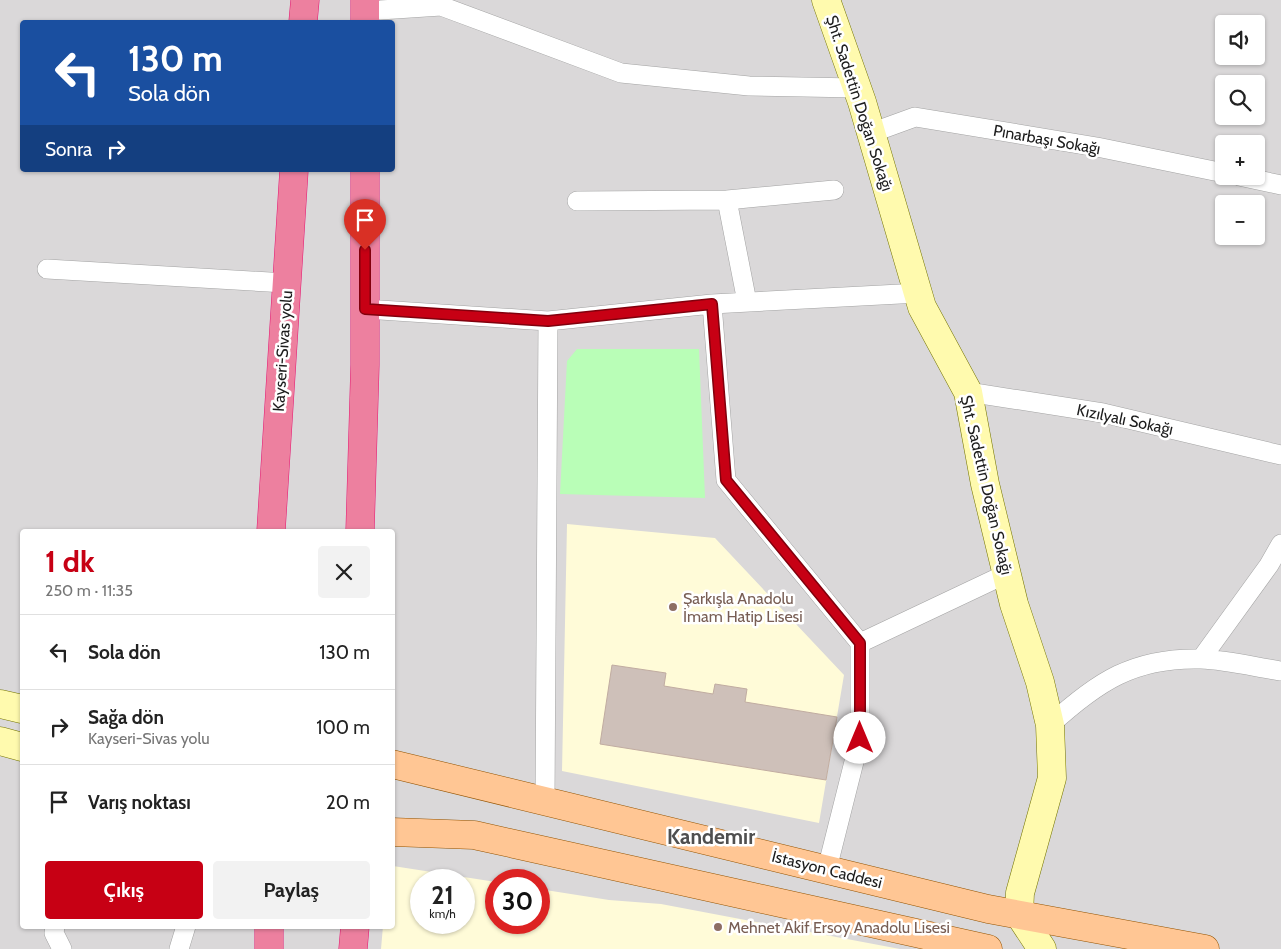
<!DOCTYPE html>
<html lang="tr">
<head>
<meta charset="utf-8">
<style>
  :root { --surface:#fff; --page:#f2f2f2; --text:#222; --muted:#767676; --line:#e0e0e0; --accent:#c70014 }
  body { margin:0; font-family:Cabin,sans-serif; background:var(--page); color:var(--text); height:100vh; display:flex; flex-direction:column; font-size:19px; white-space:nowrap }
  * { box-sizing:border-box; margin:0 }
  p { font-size:16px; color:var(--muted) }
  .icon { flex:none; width:28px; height:28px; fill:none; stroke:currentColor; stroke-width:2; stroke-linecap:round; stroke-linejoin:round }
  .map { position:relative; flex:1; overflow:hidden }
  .sheet { position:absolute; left:20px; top:529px; width:375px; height:400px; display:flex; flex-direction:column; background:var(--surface); border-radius:5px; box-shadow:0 1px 4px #0004 }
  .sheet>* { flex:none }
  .top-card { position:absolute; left:20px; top:20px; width:375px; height:152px; border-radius:5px; box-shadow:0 1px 4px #0004; background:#1a4fa0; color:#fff; overflow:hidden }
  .controls { position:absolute; left:1215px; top:15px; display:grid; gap:10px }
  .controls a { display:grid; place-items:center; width:50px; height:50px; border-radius:5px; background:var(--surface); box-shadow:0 1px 4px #0004; font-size:25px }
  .speed { position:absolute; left:410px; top:869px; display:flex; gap:10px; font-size:25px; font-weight:700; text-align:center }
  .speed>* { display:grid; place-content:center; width:65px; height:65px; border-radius:50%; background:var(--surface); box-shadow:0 1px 4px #0004; line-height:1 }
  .speed small { font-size:12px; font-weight:400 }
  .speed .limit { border:8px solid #d22; background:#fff; color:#111 }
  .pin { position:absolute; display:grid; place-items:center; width:42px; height:42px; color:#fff; margin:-51px -21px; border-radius:50% 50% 50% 0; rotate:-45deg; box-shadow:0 0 5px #0007 }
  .pin .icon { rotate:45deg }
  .me { position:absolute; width:55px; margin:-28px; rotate:0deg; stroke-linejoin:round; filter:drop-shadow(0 0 4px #0008) }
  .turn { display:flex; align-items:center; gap:18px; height:105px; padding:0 25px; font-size:22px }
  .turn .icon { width:65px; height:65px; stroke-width:2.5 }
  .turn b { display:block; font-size:35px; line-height:42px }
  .then { display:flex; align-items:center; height:48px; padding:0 25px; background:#0003; gap:10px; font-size:19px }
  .round { display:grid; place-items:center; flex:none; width:52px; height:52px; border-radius:5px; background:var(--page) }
  .summary { display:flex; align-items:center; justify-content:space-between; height:85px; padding:0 25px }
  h1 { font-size:30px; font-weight:700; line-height:38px; color:var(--accent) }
  .primary-button { display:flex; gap:10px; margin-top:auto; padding:10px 25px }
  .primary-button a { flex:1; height:58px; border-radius:5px; background:var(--accent); color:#fff; font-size:20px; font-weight:700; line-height:58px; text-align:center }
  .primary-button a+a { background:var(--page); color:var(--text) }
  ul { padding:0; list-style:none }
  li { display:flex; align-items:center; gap:15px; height:75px; padding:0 25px; border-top:1px solid var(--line) }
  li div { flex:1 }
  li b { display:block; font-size:19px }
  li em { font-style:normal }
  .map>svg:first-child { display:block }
  .residential { fill:#dad8d9; fill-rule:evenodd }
  .education { fill:#fffbd8; fill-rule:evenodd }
  .park { fill:#b9feb7 }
  .building { fill:#cec0b9; stroke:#c1aca1 }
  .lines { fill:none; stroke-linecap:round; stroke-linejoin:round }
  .street-casing { stroke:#a3a3a3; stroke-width:20 }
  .secondary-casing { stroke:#757500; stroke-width:29 }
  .primary-casing { stroke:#935300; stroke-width:29 }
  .highway-casing { stroke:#e41571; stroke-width:29 }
  .street { stroke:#fff; stroke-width:19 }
  .secondary { stroke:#fffaae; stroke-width:28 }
  .primary { stroke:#ffc694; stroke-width:28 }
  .highway { stroke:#ed809f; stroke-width:28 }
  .route-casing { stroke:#81000d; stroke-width:12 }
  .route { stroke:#c70014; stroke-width:9 }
  .education-dot { fill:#8d6e63; stroke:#fff; stroke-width:2 }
  .labels { text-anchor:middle; stroke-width:5; stroke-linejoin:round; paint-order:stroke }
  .street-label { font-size:16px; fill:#1c1c1c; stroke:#fff }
  .education-label { font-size:16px; fill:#785e54; stroke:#fff; text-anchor:start }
  .district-label { font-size:21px; font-weight:bold; fill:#4f4f4f; stroke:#fff }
</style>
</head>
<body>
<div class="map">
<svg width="1281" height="949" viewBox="0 0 1281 949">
  <rect width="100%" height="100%" fill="#eee8e0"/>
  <path class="residential" d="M0,0H1281V949H0ZM22,22H392V170H22ZM1224,24H1256V56H1224ZM1224,84H1256V116H1224ZM1224,144H1256V176H1224ZM1224,204H1256V236H1224ZM22,531H392V926H22ZM421,880H464V922H421ZM496,880H539V922H496Z"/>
  <path class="education" d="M567,524L715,538L844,675L819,823L562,771Z
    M393,866L496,882V922H539V889L609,900L661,904L900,949H381L383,926H392ZM421,880H464V922H421Z"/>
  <path class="park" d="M577,349H699L705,498L560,494L567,361Z"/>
  <path class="building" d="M612,665L666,673L664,686L713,694L715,684L747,689L745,702L837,717L826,780L600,744Z"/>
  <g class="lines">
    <defs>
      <path id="street" d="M365,11L441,6L621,73L749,86L857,88
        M871,133L915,117L1097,147L1224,173
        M1239,176L1281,185
        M727,200L834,190
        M577,201L727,200L747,302
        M47,269L286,283
        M712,304L726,480L860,643V738L827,869
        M365,309L548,321L712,304L919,293
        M968,392L1103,413L1281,455
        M860,643L1008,573
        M1201,659L1269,565L1281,544
        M1050,725C1097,682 1134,657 1201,659C1227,660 1255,667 1281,671
        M545,801L548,321
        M55,926L54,933L62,949
        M179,949L186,926"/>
      <path id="secondary" d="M826,0L862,102L922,307L968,392L985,484L1014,604L1040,682L1050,725L1052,778L1020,893L1019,914L1042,949
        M0,704L22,709
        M0,741L22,747"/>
      <path id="primary" d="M392,764L988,909L1205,949
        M392,832L474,835L988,949"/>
      <path id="highway" d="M365,0V22
        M303,22L305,0
        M271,531L294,170
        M360,531L365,365V170
        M269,926V949
        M353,949L355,926"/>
    </defs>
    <use href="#street" class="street-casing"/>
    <use href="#secondary" class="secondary-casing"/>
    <use href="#primary" class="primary-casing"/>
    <use href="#highway" class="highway-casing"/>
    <use href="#street" class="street"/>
    <use href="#secondary" class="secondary"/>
    <use href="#primary" class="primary"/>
    <use href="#highway" class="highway"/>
  </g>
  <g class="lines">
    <defs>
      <path id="route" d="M365,250V309L548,321L712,304L726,480L860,643V738"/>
    </defs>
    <use href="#route" class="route-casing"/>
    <use href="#route" class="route"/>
  </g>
  <g class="education-dot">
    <circle cx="673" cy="607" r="5"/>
    <circle cx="718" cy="927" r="5"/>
  </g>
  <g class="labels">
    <g class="street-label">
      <text transform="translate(860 103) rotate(72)" y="6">Şht. Sadettin Doğan Sokağı</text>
      <text transform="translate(1047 139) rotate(10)" y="6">Pınarbaşı Sokağı</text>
      <text transform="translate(282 351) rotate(-86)" y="6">Kayseri-Sivas yolu</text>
      <text transform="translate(1125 419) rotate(12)" y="6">Kızılyalı Sokağı</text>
      <text transform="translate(987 485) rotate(77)" y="6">Şht. Sadettin Doğan Sokağı</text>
      <text transform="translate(827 869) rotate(14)" y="6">İstasyon Caddesi</text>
    </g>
    <g class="education-label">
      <text x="683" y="604">Şarkışla Anadolu<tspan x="683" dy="18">İmam Hatip Lisesi</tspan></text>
      <text x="728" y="933">Mehnet Akif Ersoy Anadolu Lisesi</text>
    </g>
    <g class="district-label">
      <text x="711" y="844">Kandemir</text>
    </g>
  </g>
</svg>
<div class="controls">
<a><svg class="icon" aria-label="sound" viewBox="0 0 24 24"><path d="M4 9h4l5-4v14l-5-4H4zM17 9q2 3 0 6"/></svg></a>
<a><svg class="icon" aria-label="search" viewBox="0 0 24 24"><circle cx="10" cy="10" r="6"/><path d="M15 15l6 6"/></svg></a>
<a>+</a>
<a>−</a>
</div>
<div class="speed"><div>21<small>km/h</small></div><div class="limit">30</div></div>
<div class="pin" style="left:365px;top:250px;background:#d93025"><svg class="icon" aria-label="arrive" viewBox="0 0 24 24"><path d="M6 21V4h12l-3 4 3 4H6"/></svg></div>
<svg class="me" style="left:860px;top:738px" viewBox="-20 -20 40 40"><circle r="19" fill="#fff"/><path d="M0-13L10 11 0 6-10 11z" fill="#c70014"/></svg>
<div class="top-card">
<div class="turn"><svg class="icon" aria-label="left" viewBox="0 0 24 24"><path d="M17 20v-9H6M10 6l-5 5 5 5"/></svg><div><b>130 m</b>Sola dön</div></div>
<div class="then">Sonra<svg class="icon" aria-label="right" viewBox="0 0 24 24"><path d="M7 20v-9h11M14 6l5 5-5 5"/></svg></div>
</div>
<section class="sheet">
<div class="summary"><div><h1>1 dk</h1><p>250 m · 11:35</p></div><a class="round"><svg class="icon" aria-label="close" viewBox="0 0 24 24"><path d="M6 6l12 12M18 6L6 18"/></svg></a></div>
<ul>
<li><svg class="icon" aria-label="left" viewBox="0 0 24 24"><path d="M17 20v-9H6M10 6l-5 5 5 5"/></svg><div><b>Sola dön</b></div><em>130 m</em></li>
<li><svg class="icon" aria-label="right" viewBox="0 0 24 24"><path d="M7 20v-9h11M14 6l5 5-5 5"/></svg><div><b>Sağa dön</b><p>Kayseri-Sivas yolu</p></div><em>100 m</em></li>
<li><svg class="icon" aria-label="arrive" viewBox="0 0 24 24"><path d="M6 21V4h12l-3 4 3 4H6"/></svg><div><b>Varış noktası</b></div><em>20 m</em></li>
</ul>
<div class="primary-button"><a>Çıkış</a><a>Paylaş</a></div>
</section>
</div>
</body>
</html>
